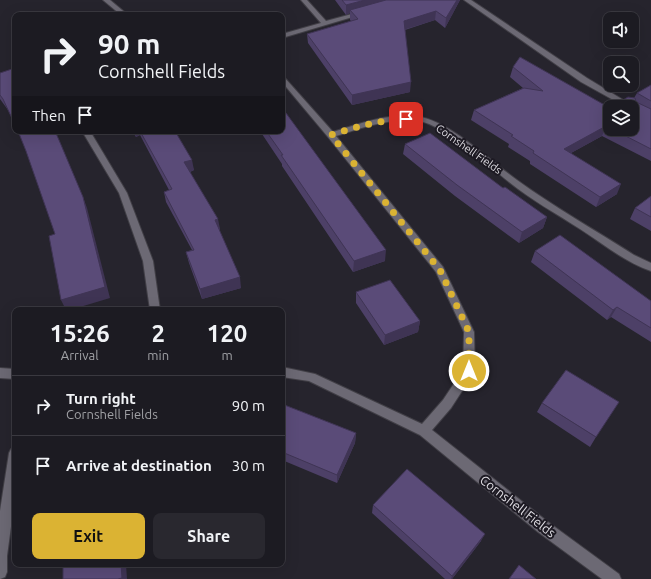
<!DOCTYPE html>
<html lang="en">
<head>
<meta charset="utf-8">
<style>
  :root { --surface:#1c1b22; --page:#29282f; --text:#f1f3f6; --muted:#a0a1a5; --line:#3a3940; --accent:#dbb333 }
  body { margin:0; font-family:Ubuntu,sans-serif; background:var(--page); color:var(--text); height:100vh; display:flex; flex-direction:column; font-size:15px; white-space:nowrap }
  * { box-sizing:border-box; margin:0 }
  p { font-size:13px; color:var(--muted) }
  .icon { flex:none; width:22px; height:22px; fill:none; stroke:currentColor; stroke-width:2; stroke-linecap:round; stroke-linejoin:round }
  .map { position:relative; flex:1; overflow:hidden }
  .side { position:absolute; left:12px; top:307px; width:273px; height:260px; display:flex; flex-direction:column; background:var(--surface); border-radius:8px; box-shadow:0 4px 16px #0002,0 0 0 1px var(--line) }
  .side>* { flex:none }
  .hud { position:absolute; left:12px; top:12px; width:273px; height:122px; border-radius:8px; box-shadow:0 4px 16px #0002,0 0 0 1px var(--line); background:#1c1b22; color:var(--text); overflow:hidden }
  .buttons { position:absolute; left:603px; top:12px; display:grid; gap:8px }
  .buttons a { display:grid; place-items:center; width:36px; height:36px; border-radius:8px; background:var(--surface); box-shadow:0 4px 16px #0002,0 0 0 1px var(--line); font-size:20px }
  .pin { position:absolute; display:grid; place-items:center; width:34px; height:34px; color:#fff; margin:-17px; border-radius:8px; box-shadow:0 2px 6px #0006 }
  .me { position:absolute; width:44px; margin:-22px; rotate:0deg; stroke-linejoin:round; filter:drop-shadow(0 0 3px #0008) }
  .turn { display:flex; align-items:center; gap:14px; height:84px; padding:0 20px; font-size:18px }
  .turn .icon { width:52px; height:52px; stroke-width:2.5 }
  .turn b { display:block; font-size:28px; line-height:34px }
  .then { display:flex; align-items:center; height:38px; padding:0 20px; background:#0003; gap:8px; font-size:15px }
  .eta { display:flex; justify-content:space-evenly; align-items:center; height:68px; text-align:center }
  .eta b { font-size:24px; font-weight:700; line-height:28px }
  .button { display:flex; gap:8px; margin-top:auto; padding:8px 20px }
  .button a { flex:1; height:46px; border-radius:8px; background:var(--accent); color:#111; font-size:16px; font-weight:700; line-height:46px; text-align:center }
  .button a+a { background:var(--page); color:var(--text) }
  ul { padding:0; list-style:none }
  li { display:flex; align-items:center; gap:12px; height:60px; padding:0 20px; border-top:1px solid var(--line) }
  li div { flex:1 }
  li b { display:block; font-size:15px }
  li em { font-style:normal }
  .map>svg:first-child { display:block }
  .lines { fill:none; stroke-linecap:round; stroke-linejoin:round }
  .minor-casing { stroke:#413f46; stroke-width:2 }
  .minor { fill:#6c6974; fill-rule:evenodd }
  .wall { fill:#4d4067 }
  .shaded-wall { fill:#3f3454 }
  .building { fill:#5a4b78; stroke:#3f3454 }
  .route { stroke:#dbb333; stroke-width:7; stroke-dasharray:0 12.6 }
  .labels { text-anchor:middle; stroke-width:4; stroke-linejoin:round; paint-order:stroke }
  .street-label { font-size:11px; fill:#dedce2; stroke:#1d1a23 }
  .near-street-label { font-size:13px; fill:#dedce2; stroke:#1d1a23 }
</style>
</head>
<body>
<div class="map">
<svg width="651" height="579" viewBox="0 0 651 579">
  <rect width="100%" height="100%" fill="#26242d"/>
  <g class="lines">
    <defs>
      <path id="minor" d="M103,0H110L128,15H121Z
        M301,0H307L326,21L363,11L366,13L282,38V34L321,23Z
        M464,0H471L587,78L635,107L632,109V107H626L581,82Z
        M282,76L284,77L333,132C358,124 395,111 421,117C453,124 490,161 517,180C554,207 595,230 634,255L651,263V271C626,263 602,243 580,229C557,214 531,200 509,182C489,166 444,125 419,121C392,117 361,128 336,136L443,267L474,332L475,371L451,408L432,430L548,522L619,574L621,579H602L538,532L420,435L309,381L282,377V367L315,374L422,424L443,400L463,370L464,332L436,272L328,137L282,82Z
        M82,131H90L127,193L153,261L160,310H150L143,261L119,193Z
        M0,368L15,369V379L0,378Z
        M15,447V497L7,556V572L5,577L0,579V511L9,453L11,449Z"/>
    </defs>
    <use href="#minor" class="minor-casing"/>
    <use href="#minor" class="minor"/>
  </g>
  <path class="wall" d="M335,0H460L445,28L435,20L405,30L410,92L352,105L308,43L307,34L351,21L350,20V13L346,15Z
    M513,67L610,108V129H632L634,98L637,93L651,85V161L602,136L571,153L617,194L596,207L530,164V161L508,147L509,144L471,120L474,110L523,88L510,77Z
    M0,73L8,110L0,99Z
    M132,131H175L194,170L190,172L220,229L219,230L241,288L202,299L189,263L186,252L192,250L166,202L164,192L169,190L140,135L136,137Z
    M260,131H282L385,261L353,272L282,166V164Z
    M405,144L503,188L547,217L543,228L519,243L455,196L403,154Z
    M651,196V231L630,219L635,208Z
    M535,251L651,301V342L611,317L607,320L531,262Z
    M356,292L420,321L418,332L384,345L356,303Z
    M542,403L596,437L590,447L537,412Z
    M282,404L356,433L355,443L337,483L282,460Z
    M373,505L481,541L452,579H445L372,513Z"/>
  <path class="shaded-wall" d="M365,0H397L350,10V13L346,15V5Z
    M457,0H460L445,28L446,18Z
    M436,11L435,20L403,30L404,21Z
    M411,82L410,92L352,105V95Z
    M606,126L602,136L560,159L564,149Z
    M134,131H138L140,135L136,137Z
    M192,160L194,170L187,173L184,162Z
    M621,184L617,194L596,207L600,197Z
    M83,197L87,208L110,298L70,310H66L61,300Z
    M547,217L543,228L519,243L522,232Z
    M218,219L220,229L217,230L215,220Z
    M386,250L385,261L353,272L354,261Z
    M240,277L241,288L202,299L200,289Z
    M617,307L611,317L607,320L613,310Z
    M420,321L418,332L384,345L385,335Z
    M356,433L355,443L337,483V475Z
    M485,534L481,541L452,579H451L452,576Z
    M121,564H126L127,579H118Z"/>
  <path class="building" d="M342,0H365L346,5Z
    M386,0H457L446,18L436,11L404,21L411,82L352,95L307,34L358,19L350,10Z
    M520,57L610,108V128L606,126L564,149L621,184L600,197L533,153L534,151L511,136L513,135L474,110L524,88L543,91L513,67Z
    M15,68V125L3,99L0,95V73Z
    M651,85V101L637,93Z
    M628,97L635,98L636,102L651,109V149L612,129H632V107H611Z
    M282,108L286,113L386,250L354,261L281,155H283L266,131H282Z
    M18,131H55L59,140L83,197L105,287L61,300L49,236L55,234L26,151Z
    M140,131H175L192,160L184,162L218,219L215,220L240,277L200,289L186,252L194,250L164,192L172,189Z
    M430,133L503,188L505,187L547,217L522,232L457,185L405,144Z
    M651,196V217L635,208Z
    M560,235L651,301V328L617,307L613,310L535,251Z
    M390,280L420,321L385,335L356,292Z
    M566,370L619,402L596,437L542,403Z
    M282,404L356,433L337,475L282,452Z
    M407,469L485,534L452,576L373,505Z
    M63,564H121L122,578L118,579H63Z
    M519,565L536,579H509Z"/>
  <g class="lines">
    <path class="route" d="M406,119C380,120 356,127 331,135L440,270L469,332V371"/>
  </g>
  <g class="labels">
    <g class="street-label">
      <text transform="translate(469 149) rotate(35)" y="4">Cornshell Fields</text>
    </g>
    <g class="near-street-label">
      <text transform="translate(518 506) rotate(38)" y="5">Cornshell Fields</text>
    </g>
  </g>
</svg>
<div class="buttons">
<a><svg class="icon" aria-label="sound" viewBox="0 0 24 24"><path d="M4 9h4l5-4v14l-5-4H4zM17 9q2 3 0 6"/></svg></a>
<a><svg class="icon" aria-label="search" viewBox="0 0 24 24"><circle cx="10" cy="10" r="6"/><path d="M15 15l6 6"/></svg></a>
<a><svg class="icon" aria-label="layers" viewBox="0 0 24 24"><path d="M12 4l9 5-9 5-9-5zM3 14l9 5 9-5"/></svg></a>
</div>
<div class="pin" style="left:406px;top:119px;background:#d93025"><svg class="icon" aria-label="arrive" viewBox="0 0 24 24"><path d="M6 21V4h12l-3 4 3 4H6"/></svg></div>
<svg class="me" style="left:469px;top:371px" viewBox="-20 -20 40 40"><circle r="17" fill="#dbb333" stroke="#fff" stroke-width="3"/><path d="M0-11L8 9 0 5-8 9z" fill="#fff"/></svg>
<div class="hud">
<div class="turn"><svg class="icon" aria-label="right" viewBox="0 0 24 24"><path d="M7 20v-9h11M14 6l5 5-5 5"/></svg><div><b>90 m</b>Cornshell Fields</div></div>
<div class="then">Then<svg class="icon" aria-label="arrive" viewBox="0 0 24 24"><path d="M6 21V4h12l-3 4 3 4H6"/></svg></div>
</div>
<section class="side">
<div class="eta">
<div><b>15:26</b><p>Arrival</p></div>
<div><b>2</b><p>min</p></div>
<div><b>120</b><p>m</p></div>
</div>
<ul>
<li><svg class="icon" aria-label="right" viewBox="0 0 24 24"><path d="M7 20v-9h11M14 6l5 5-5 5"/></svg><div><b>Turn right</b><p>Cornshell Fields</p></div><em>90 m</em></li>
<li><svg class="icon" aria-label="arrive" viewBox="0 0 24 24"><path d="M6 21V4h12l-3 4 3 4H6"/></svg><div><b>Arrive at destination</b></div><em>30 m</em></li>
</ul>
<div class="button"><a>Exit</a><a>Share</a></div>
</section>
</div>
</body>
</html>
